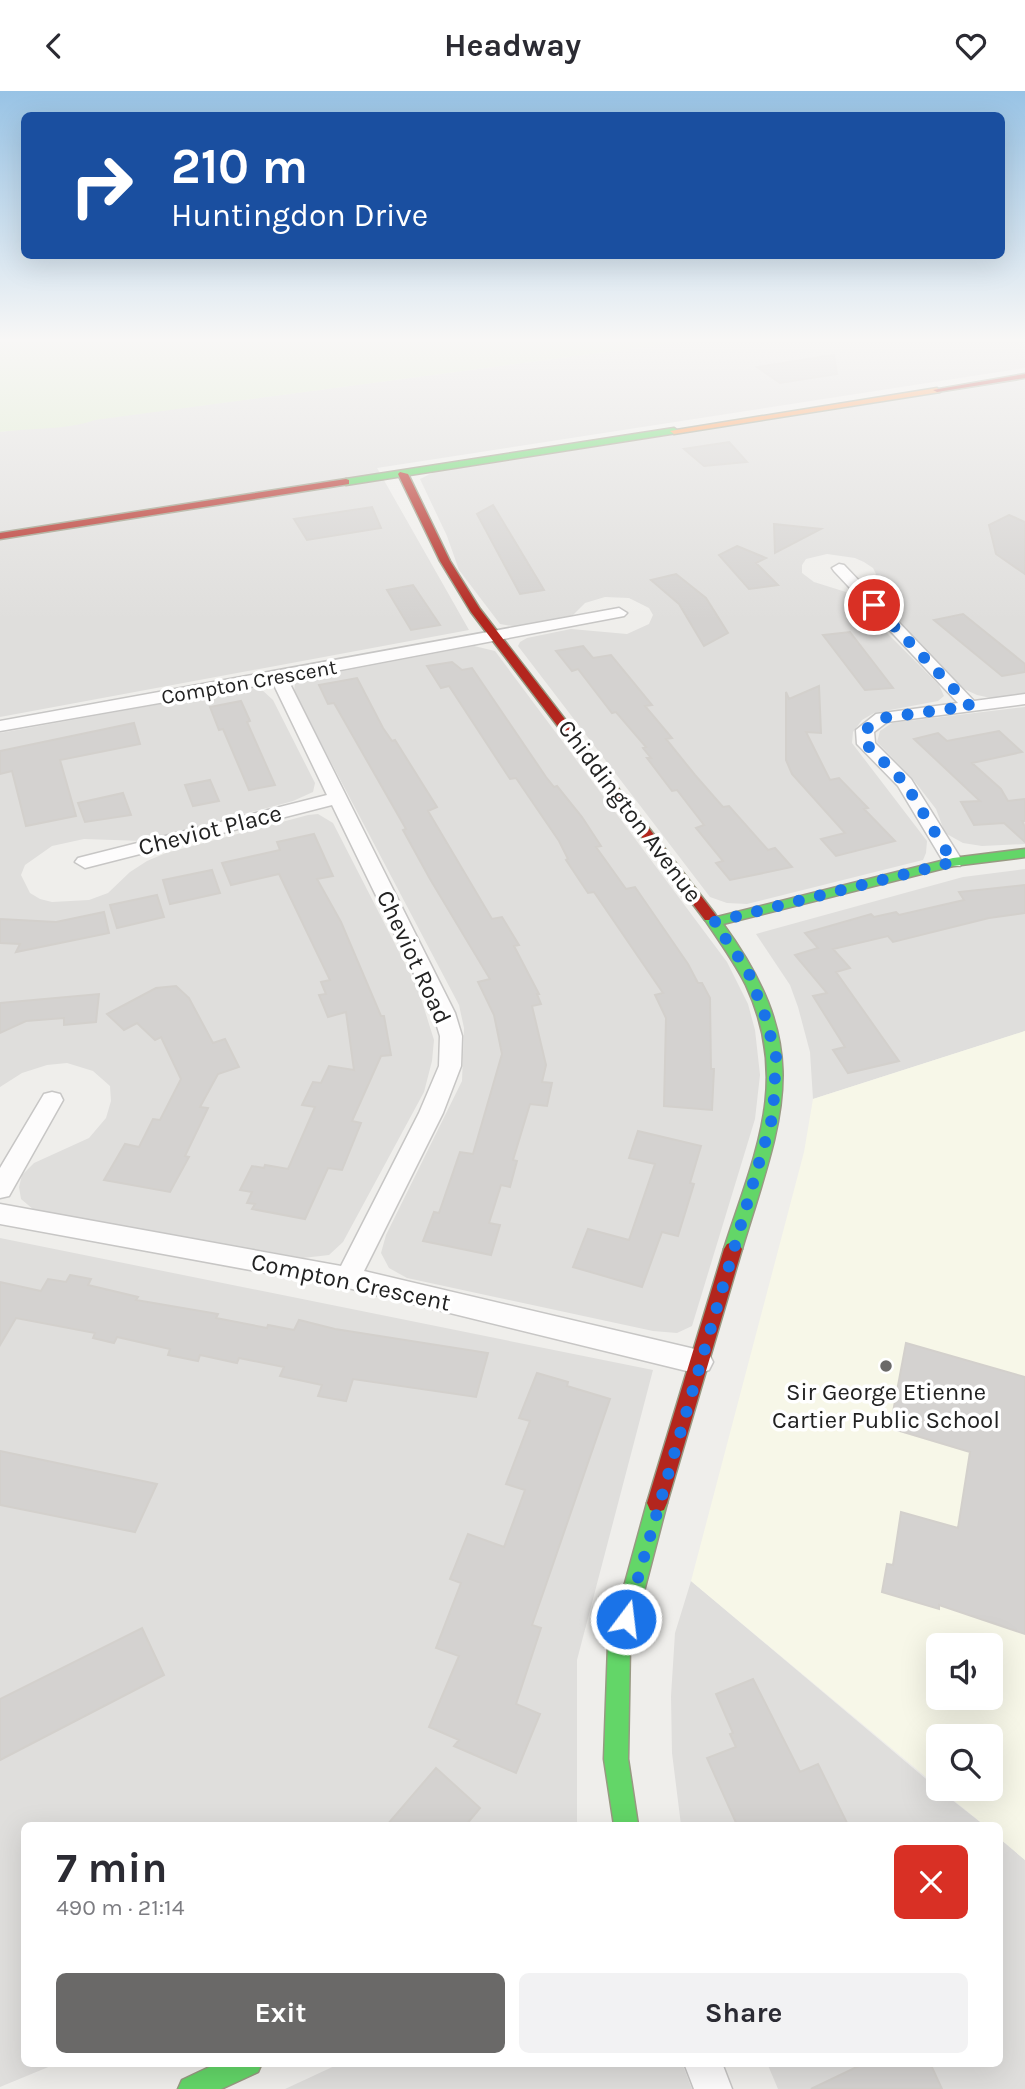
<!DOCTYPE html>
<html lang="en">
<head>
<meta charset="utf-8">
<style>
  :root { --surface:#fff; --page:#f2f2f3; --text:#2b2b33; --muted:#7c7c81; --accent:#6a6968 }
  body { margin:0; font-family:Karla,sans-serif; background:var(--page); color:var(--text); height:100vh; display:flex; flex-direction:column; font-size:26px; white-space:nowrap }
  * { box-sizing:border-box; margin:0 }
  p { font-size:23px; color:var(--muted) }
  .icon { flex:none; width:38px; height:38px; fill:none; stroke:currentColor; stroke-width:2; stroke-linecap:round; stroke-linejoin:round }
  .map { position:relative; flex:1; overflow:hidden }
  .sheet { position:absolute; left:21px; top:1731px; width:982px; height:245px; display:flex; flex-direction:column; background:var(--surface); border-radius:10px; box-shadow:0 7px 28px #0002 }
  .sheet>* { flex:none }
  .top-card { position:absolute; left:21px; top:21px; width:984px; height:147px; border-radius:10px; box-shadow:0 7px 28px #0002; background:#1a4fa0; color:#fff; overflow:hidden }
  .fabs { position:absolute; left:926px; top:1542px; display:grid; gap:14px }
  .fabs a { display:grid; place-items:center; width:77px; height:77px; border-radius:10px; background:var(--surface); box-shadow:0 7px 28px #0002; font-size:35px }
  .pin { position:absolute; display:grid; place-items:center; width:60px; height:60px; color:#fff; margin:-30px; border:4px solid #fff; border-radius:50%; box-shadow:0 2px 7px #0007 }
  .me { position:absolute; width:77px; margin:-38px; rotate:15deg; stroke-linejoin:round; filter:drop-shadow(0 0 5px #0008) }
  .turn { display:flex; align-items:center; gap:24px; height:147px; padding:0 35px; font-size:32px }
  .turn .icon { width:91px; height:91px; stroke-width:2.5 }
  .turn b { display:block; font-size:49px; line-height:60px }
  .round { display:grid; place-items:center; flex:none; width:74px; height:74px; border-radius:10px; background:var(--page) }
  .headline { display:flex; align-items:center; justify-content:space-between; height:119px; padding:0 35px }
  h1 { font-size:42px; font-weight:700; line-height:52px }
  .button { display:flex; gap:14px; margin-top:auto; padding:14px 35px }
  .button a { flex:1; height:80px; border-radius:10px; background:var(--accent); color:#fff; font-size:28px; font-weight:700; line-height:80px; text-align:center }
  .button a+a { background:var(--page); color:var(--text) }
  header { display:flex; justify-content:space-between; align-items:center; height:91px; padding:0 35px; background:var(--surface); font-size:32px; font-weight:700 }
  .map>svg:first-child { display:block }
  .residential { fill:#dfdedc }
  .education { fill:#f7f7e8; fill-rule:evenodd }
  .grass { fill:#dcebcc }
  .building { fill:#d4d2d0; stroke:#d3d0cc; stroke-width:2 }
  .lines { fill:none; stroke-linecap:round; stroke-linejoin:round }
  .street-casing { stroke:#c7c6c5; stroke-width:3 }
  .fast-casing { stroke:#989982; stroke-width:3 }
  .slow-casing { stroke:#989982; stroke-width:3 }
  .jam-casing { stroke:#989982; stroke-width:3 }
  .street { fill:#fdfcfc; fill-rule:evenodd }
  .fast { fill:#63d668; fill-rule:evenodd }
  .slow { fill:#ff974d; fill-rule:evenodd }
  .jam { fill:#b3261e; fill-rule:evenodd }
  .route { stroke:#1a73e8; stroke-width:12; stroke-dasharray:0 21.6 }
  .poi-dot { fill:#6a6968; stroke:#fff; stroke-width:2.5 }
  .labels { text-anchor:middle; stroke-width:7; stroke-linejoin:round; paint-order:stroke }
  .far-street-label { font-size:21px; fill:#222; stroke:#fff }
  .street-label { font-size:24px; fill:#222; stroke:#fff }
  .poi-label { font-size:24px; fill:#222; stroke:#fff }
</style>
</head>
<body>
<header><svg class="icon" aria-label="back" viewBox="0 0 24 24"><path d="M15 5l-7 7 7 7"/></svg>Headway<svg class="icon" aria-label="heart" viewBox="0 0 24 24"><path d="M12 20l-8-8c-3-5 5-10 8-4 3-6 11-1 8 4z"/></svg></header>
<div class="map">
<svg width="1025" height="1998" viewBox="0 0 1025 1998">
  <rect width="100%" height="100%" fill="#efeeeb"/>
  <path class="residential" d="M689,250H1025V277L377,377L469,539L0,626V341Z
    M1025,289V603L991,607L977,604L964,598L868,501L867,495L876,483L873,477L864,471L855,467L827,463L806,468L802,474V482L814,491L846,501L939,594L944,605L938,610L874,622L862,629L853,641L852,652L927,750L926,762L923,769L747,813L727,812L710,806L518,555L520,551L527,547L571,538L627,543L649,533L653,524L649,517L629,507L605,506L585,512L573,524L563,528L518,536L500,533L459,479L447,445L420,388L434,381Z
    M474,555L495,560L727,871L748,913L755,939L760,984L755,1028L692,1235L677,1242L653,1240L407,1187L389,1177L381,1162L386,1144L462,990L464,937L459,914L294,601L295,593L302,588Z
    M249,597L261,598L273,609L315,692L313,701L293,710L143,750L84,748L52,755L25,774L21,784L30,802L40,808L52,811L89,809L108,802L130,781L147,770L166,762L308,724L318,723L333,732L418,898L434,949L432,970L424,1001L343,1151L329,1164L303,1167L34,1119L21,1108L19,1096L22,1084L34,1072L89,1047L106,1027L111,1010L110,995L93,980L67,972L47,974L22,982L0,996V642Z
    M1025,616V753L982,755L963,752L945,742L936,718L912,687L877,651L880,640L892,632Z
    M1025,778V940L813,1008L810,961L798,916L790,894L756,843L963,786Z
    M0,1147L653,1279L577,1569V1734H24V1972H58L0,1996Z
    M691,1490L938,1698L984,1734H681L672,1662L671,1605L675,1542Z
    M999,1747L1025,1769V1998H778L767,1972H999Z
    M341,1972H682L692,1998H285Z"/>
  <path class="education" d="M1025,940V1769L999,1747V1734H984L940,1698H990V1645H938V1696L691,1490L804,1061L813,1008ZM938,1554H990V1606H938Z"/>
  <path class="grass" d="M0,250H689L95,329C67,339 30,337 0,341Z"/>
  <path class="building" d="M834,264L837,283L780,292L757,276Z
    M729,351L747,371L704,375L684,358Z
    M493,414L544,499L520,503L477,423Z
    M372,416L381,437L307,449L294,428Z
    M1009,424L1025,431V483L996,463L989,434Z
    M774,433L821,438L775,462Z
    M737,455L766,467L756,472L778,494L749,498L719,464Z
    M676,483L706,507L728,542L704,555L679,513L651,489Z
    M413,494L440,534L411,539L387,499Z
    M963,523L1025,573V581L1002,585L934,529Z
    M850,541L893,597L865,599L823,544Z
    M583,555L593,567L611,564L652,614L645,615L672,647L666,648L695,684L723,716L729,715L768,759L775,757L792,776L730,789L716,772L723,770L696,737L704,734L677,699L672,700L647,667H651L643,657L646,656L616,621L612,622L578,578L572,580L556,560Z
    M452,571L462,579L472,577L546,686L554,696L557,695L582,726L601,755L596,756L626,798L635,796L688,873L698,892H702L710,907L711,978H714L712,1019L664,1015L666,927L655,904L663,902L594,801L588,802L566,769L568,768L559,750L516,687L510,688L449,595L441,597L427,575Z
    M357,587L383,637L392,650L395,649L437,716L428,720L492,828L502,826L519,854L514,855L539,903H537L541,913L532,915L546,974L542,991L552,992L547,1015L530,1013L513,1069L517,1070L510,1096L501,1094L489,1132L500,1134L491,1164L423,1150L434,1121L439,1122L460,1061L473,1063L502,963L494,924L478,891L490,888L430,788L403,739L406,738L334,612L328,613L319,594Z
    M819,595L821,642L806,641L830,689L839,687L868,717L864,718L895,750L836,765L821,748L845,742L792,683L786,669V601L789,608Z
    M241,610L250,630L247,631L275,694L249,699L223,638L219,639L210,616Z
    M134,632L140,653L60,669L76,725L26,735L12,680L0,683V660Z
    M999,640L1022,661L972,672L1001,698L1008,710L1025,708V730H1022L1025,736V751L1004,732L974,734L961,711L980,710L914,648L938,642L947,650Z
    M210,689L219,710L193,715L185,694Z
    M123,702L131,724L85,731L78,712Z
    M314,743L333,785L317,788L341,831L381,925H384L391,964L381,965L352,1030L361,1032L342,1079L328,1077L305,1128L252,1118L255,1113L247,1112L252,1101L240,1099L252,1075L264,1077L265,1074L288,1078L315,1016L302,1014L313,991L321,992L329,975L354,979L346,921L328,926L319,904L326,903L321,891L330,889L279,783L231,794L222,772L280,759L277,751Z
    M212,779L220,802L170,813L163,789Z
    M1025,794V822L989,827L893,851L888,845L833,858L850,877L836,881L899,970L848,982L833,959L845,956L813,905L827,902L795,864L818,857L805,842L871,823L874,826L896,821L899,824L964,809L959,801Z
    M157,804L164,826L117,837L110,814Z
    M104,821L109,842L16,861L20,853L0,852V828L56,831Z
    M176,895L189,907L213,952L225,948L239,976L218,983L200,1016L208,1017L185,1065L189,1066L170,1101L104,1089L125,1053L139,1056L153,1028L160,1029L181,988L161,946L155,949L137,932L124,939L107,923L156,897Z
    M99,903L96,931L64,934V927L26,930L0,942V912Z
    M638,1040L701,1055L690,1092L694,1093L678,1145L662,1141L642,1196L573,1176L588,1138L629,1149L655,1073L629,1067Z
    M70,1184L91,1188L88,1194L138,1206L136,1209L218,1223L216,1227L267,1237L268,1234L294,1239L299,1229L335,1238L488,1262L476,1306L353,1288L346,1310L318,1305L322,1294L280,1285L284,1276L239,1267L237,1272L200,1264L198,1270L168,1264L170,1258L117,1246L114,1252L93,1247L95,1242L16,1227L0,1254V1191L41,1200L48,1188L66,1191Z
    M906,1252L1025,1286V1543L939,1514V1518L882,1501L887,1473L893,1474L901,1421L958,1437L970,1361L890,1337Z
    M537,1282L568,1291L567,1295L610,1308L532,1534L541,1537L516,1613L540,1623L516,1682L454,1655L459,1649L429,1636L459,1565L436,1557L461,1492L450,1488L468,1443L504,1456L525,1399L506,1393L530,1330L519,1327Z
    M0,1360L157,1393L135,1441L0,1414Z
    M142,1537L164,1584L0,1669V1608Z
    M753,1588L800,1681L818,1673L848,1734H737L707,1667L736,1656L730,1643L733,1642L716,1603Z
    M436,1677L480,1717L466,1734H387Z
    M865,1972H930L942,1998H811Z"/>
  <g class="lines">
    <defs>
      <path id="street" d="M839,473L844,474L974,610L1025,603V613L887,631L874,641L875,652L911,688L963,771L960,775H946L898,695L857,653L856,639L876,623L958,612L834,480L832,477Z
        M619,517L627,522L624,525L288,589L455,922L462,945L461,975L443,1022L364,1180L699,1259L709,1263L713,1271L709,1279L699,1283L348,1197L0,1133V1113L341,1175L419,1022L439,975L440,945L433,922L332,714L85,777L75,771L78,767L327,704L273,592L0,640V630Z
        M52,1001L60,1003L63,1009L9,1105L0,1107V1077L44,1003Z
        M684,1972H722L732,1998H694Z"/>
      <path id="fast" d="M674,337L678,340L677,342L346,394L341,391L346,388Z
        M1025,758V766L953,775L723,833C815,959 783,1023 742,1158L739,1163L733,1165L727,1163L724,1158C754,1064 791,991 746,894C734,870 718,848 703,826L705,823L710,822L717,826L953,767Z
        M657,1403L664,1405L667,1412L630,1554L628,1668L638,1734H614L604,1668L608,1554L647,1412L650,1405Z
        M218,1972H262L258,1981L221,1998H178L182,1989Z"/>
      <path id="slow" d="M937,297L940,301L674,343L670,340Z"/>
      <path id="jam" d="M1025,283V287L937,301L933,299Z
        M400,381L408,383L450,470L480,518L715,823L717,826L715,829H705L471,521L440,470L398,383Z
        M346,388L349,389V393L0,448V442Z
        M733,1151L739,1153L742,1158L667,1412L664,1419L657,1421L650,1419L647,1412L724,1158L727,1153Z"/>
    </defs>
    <use href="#street" class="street-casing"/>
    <use href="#fast" class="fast-casing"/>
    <use href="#slow" class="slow-casing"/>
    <use href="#jam" class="jam-casing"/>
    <use href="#street" class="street"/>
    <use href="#fast" class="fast"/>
    <use href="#slow" class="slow"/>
    <use href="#jam" class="jam"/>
  </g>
  <linearGradient id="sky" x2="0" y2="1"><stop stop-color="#98c3e5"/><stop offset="0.47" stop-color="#f8f7f6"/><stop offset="1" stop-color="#f8f7f6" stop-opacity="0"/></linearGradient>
  <rect width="1025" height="529" fill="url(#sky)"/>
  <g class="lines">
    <path class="route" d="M626,1528L773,1024L776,965L765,925L748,880L714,831L953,771L905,692L866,653L865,639L882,627L970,615L874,514"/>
  </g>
  <circle class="poi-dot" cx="886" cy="1275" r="7"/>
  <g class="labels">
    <g class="far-street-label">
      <text transform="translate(249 591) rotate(-10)" y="7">Compton Crescent</text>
    </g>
    <g class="street-label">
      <text transform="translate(630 720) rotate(53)" y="8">Chiddington Avenue</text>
      <text transform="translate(210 739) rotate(-14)" y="8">Cheviot Place</text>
      <text transform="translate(414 866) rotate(65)" y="8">Cheviot Road</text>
      <text transform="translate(351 1191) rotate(12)" y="8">Compton Crescent</text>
    </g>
    <g class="poi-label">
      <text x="886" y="1309">Sir George Etienne<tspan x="886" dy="28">Cartier Public School</tspan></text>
    </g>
  </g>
</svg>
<div class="fabs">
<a><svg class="icon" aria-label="sound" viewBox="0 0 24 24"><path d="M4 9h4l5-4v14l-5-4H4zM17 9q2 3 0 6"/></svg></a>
<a><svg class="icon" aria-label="search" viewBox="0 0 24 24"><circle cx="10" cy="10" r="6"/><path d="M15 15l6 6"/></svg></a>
</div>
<div class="pin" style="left:874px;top:514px;background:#d93025"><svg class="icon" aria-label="arrive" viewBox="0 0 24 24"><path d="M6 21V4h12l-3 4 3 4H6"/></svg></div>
<svg class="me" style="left:626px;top:1528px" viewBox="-20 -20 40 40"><circle r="17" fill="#1a73e8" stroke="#fff" stroke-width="3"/><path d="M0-11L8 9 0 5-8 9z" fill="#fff"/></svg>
<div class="top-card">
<div class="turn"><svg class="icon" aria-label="right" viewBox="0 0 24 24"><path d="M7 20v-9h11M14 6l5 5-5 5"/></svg><div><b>210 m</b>Huntingdon Drive</div></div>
</div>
<section class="sheet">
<div class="headline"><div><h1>7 min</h1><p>490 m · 21:14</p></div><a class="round" style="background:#d93025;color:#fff"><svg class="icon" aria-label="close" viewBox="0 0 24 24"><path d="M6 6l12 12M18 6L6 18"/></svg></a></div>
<div class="button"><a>Exit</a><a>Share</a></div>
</section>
</div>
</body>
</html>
